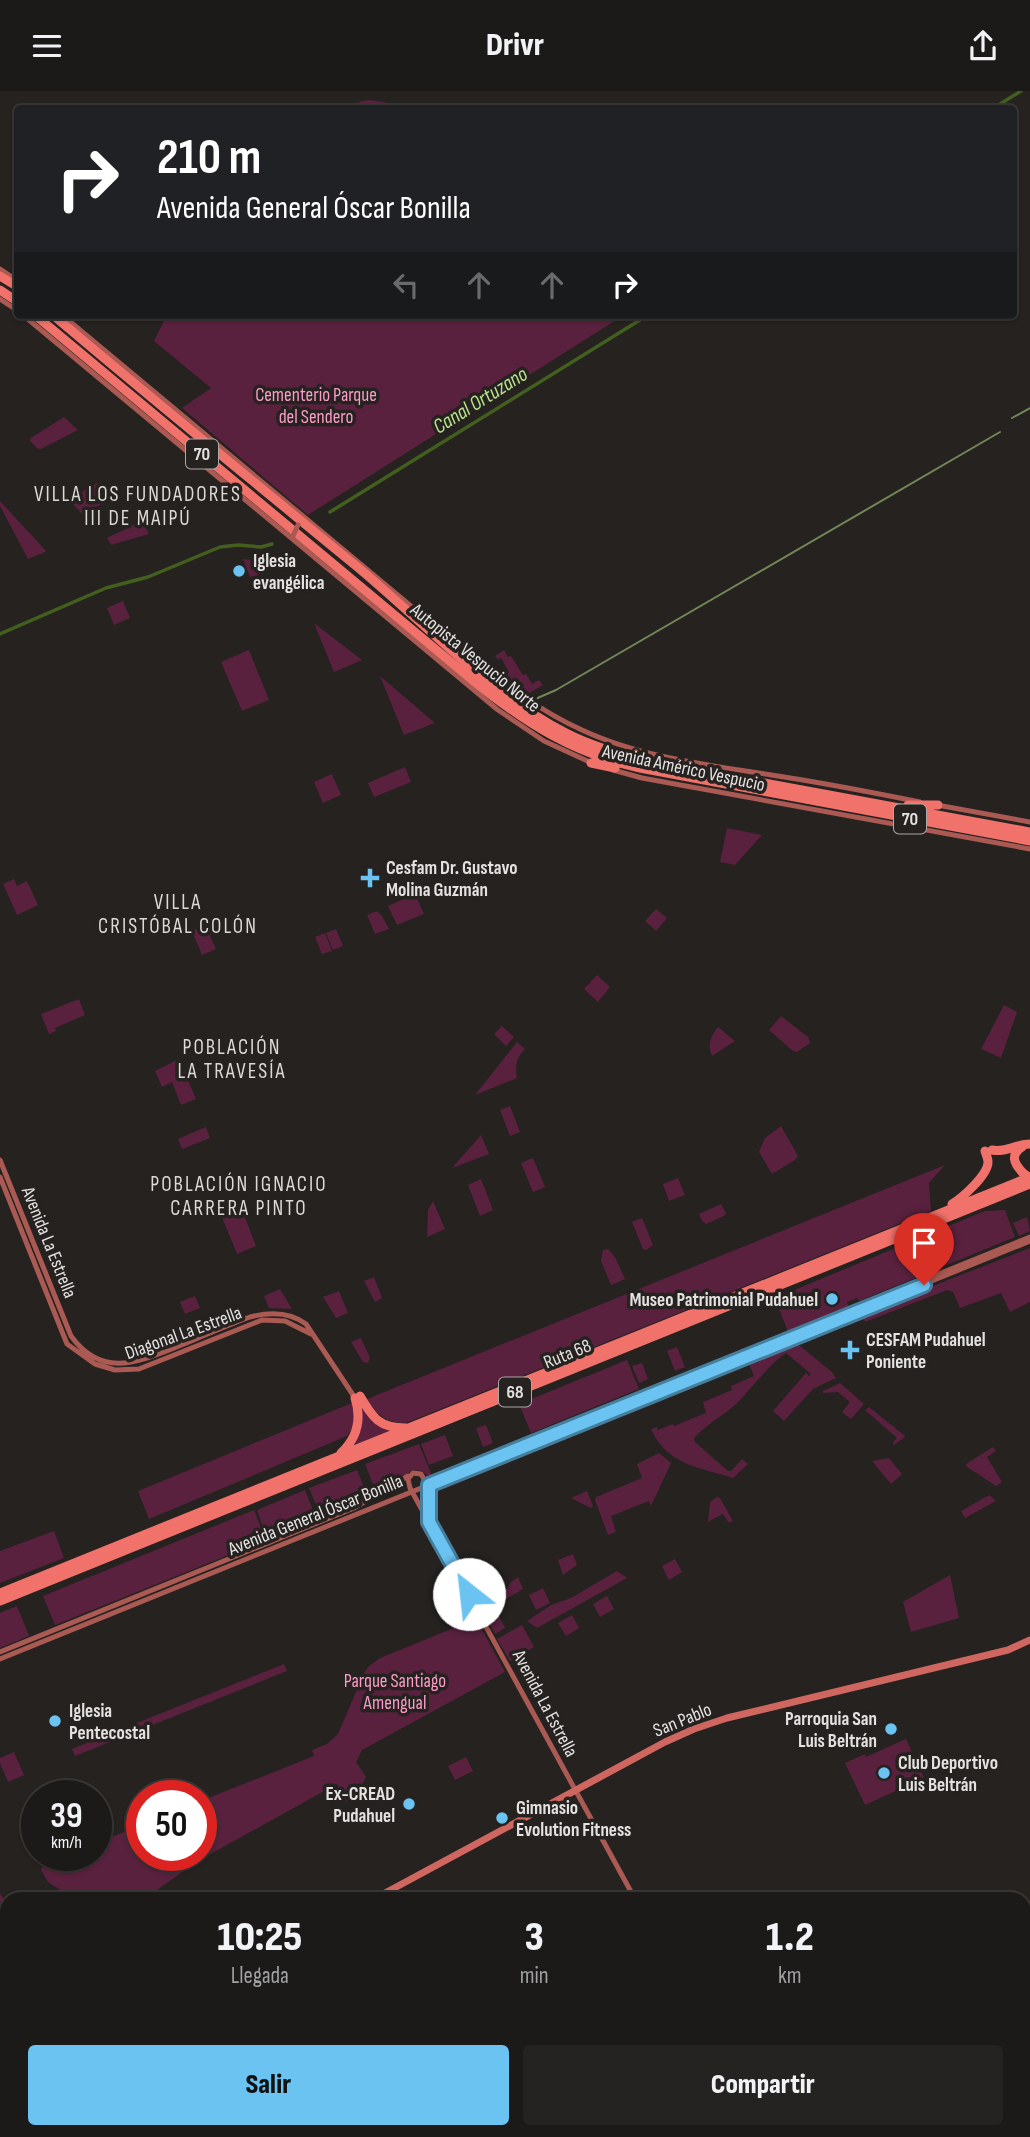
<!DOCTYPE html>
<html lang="es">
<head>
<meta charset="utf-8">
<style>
  :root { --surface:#1c1a18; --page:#252321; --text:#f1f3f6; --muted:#a0a1a2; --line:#3a3837; --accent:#6bc3f2 }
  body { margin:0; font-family:"Sofia Sans Condensed",sans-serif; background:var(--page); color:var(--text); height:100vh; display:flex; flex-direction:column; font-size:26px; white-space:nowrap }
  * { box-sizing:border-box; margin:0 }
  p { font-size:23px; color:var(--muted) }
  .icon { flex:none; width:38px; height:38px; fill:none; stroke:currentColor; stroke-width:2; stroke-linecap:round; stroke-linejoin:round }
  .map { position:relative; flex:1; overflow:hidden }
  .details { position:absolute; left:0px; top:1801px; width:1031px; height:247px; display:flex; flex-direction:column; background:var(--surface); border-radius:21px 21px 0 0; box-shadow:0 2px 5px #0004,0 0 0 2px var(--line) }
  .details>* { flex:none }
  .hud { position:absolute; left:14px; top:14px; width:1003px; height:214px; border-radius:7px; box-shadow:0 2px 5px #0004,0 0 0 2px var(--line); background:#202124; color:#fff; overflow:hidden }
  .speed { position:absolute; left:21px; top:1689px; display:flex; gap:14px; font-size:35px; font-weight:700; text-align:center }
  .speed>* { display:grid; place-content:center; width:91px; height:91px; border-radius:50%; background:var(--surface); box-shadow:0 2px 5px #0004,0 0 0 2px var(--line); line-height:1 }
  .speed small { font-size:18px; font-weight:400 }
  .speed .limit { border:10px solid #d22; background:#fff; color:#111 }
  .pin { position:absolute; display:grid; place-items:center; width:60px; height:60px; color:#fff; margin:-72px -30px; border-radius:50% 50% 50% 0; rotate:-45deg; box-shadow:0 0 7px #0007 }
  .pin .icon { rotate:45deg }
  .me { position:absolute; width:77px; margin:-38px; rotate:331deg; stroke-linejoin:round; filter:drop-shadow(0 0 5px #0008) }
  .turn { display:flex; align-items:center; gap:24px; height:147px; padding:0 28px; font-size:32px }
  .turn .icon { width:91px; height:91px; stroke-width:2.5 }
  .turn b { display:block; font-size:49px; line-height:60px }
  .lanes { display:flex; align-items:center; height:66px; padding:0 28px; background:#0003; justify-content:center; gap:35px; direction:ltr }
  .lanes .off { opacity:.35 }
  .eta { display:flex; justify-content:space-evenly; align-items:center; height:119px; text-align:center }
  .eta b { font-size:42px; font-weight:800; line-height:49px }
  .button { display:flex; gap:14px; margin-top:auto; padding:14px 28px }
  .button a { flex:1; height:80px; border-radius:7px; background:var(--accent); color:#111; font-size:28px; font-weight:800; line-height:80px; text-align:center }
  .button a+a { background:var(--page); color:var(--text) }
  header { display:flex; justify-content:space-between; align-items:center; height:91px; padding:0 28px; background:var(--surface); font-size:32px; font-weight:800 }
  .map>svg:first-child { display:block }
  .green { fill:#59213e }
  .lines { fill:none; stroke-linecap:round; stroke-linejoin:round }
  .stream { stroke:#738658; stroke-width:2 }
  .canal { stroke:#435f1e; stroke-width:3.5 }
  .secondary { stroke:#aa5953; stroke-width:5 }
  .primary { stroke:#cf665f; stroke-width:7 }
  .highway { stroke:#f1726a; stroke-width:9 }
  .secondary-bridge { stroke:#aa5953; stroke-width:5 }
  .highway-bridge { stroke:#f1726a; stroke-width:9 }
  .route-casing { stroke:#467f9d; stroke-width:18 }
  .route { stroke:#6bc3f2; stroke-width:12 }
  .poi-dot { fill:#6bc3f2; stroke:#252220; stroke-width:2.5 }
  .labels { text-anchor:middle; stroke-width:7; stroke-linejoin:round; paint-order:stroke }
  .shield { fill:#252220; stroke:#aba8a7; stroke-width:2 }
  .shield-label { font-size:18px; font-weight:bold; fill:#e4e2e1 }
  .park-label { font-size:19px; fill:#fd9bc9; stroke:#252220 }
  .poi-label { font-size:19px; font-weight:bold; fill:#e4e2e1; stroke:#252220; text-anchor:start }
  .street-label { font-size:19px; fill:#e4e2e1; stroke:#252220 }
  .water-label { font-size:21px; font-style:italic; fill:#b8e489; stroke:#252220 }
  .neighbourhood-label { font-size:21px; letter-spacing:2px; fill:#ddd9d6; stroke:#252220 }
</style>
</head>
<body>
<header><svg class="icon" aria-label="menu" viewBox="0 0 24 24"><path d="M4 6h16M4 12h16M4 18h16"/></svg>Drivr<svg class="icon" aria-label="share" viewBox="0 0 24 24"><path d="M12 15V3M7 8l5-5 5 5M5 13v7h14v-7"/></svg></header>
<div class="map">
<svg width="1030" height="2046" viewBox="0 0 1030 2046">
  <rect width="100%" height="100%" fill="#252220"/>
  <path class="green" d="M370,9L419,17H348L362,10Z
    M167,224H624L308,424L182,317L211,297L154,250Z
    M64,326L78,339L41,358H38L30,350L31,347Z
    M98,392L108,407V410L82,423L71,411L78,407L77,403Z
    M0,410L46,460L45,461L28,468L0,415Z
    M142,430L149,443L111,454L107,447Z
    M243,468L259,470V484L250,486Z
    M123,510L130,527L114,534L107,517Z
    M314,532L362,569L334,581Z
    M249,559L269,609L242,620L221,571Z
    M504,559L508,566L511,565L523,584L526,583L532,593L539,589L543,594L528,603L504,585L509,581L501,567L498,569L495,565Z
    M380,585L435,632L404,644Z
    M405,676L411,691L374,706L368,692Z
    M332,683L341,704L323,712L314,691Z
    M727,737L762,744L735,774L720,771Z
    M14,788L17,795L27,790L38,814L17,824L3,793Z
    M415,803L424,823L397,834L388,815Z
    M656,818L667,827L656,840L645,830Z
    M377,820L382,825L389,838L375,843L367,824Z
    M205,834L216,858L202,864L192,840Z
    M336,838L343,855L333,859L326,842Z
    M325,842L332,860L322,863L315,846Z
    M597,884L610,896L598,911L584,898Z
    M79,908L85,924L55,937L56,940L49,943L41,923Z
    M1004,914L1017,921L1001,967L981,958Z
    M781,925L808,946L810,952L797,961L793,960L769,939Z
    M502,935L514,946L506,955L494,943Z
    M718,936L735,950L712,965C707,953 711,945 718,936Z
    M517,951L525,958C516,968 515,974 517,987L475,1004Z
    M179,968L196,1008L181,1014L172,991L162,996L155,980Z
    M510,1015L520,1041L510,1045L500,1019Z
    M781,1035L798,1065L795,1069L772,1083L759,1061L765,1047Z
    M206,1036L210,1047L182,1058L178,1048Z
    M481,1044L489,1063L452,1077Z
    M533,1067L545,1096L533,1101L521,1072Z
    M945,1074L929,1092L931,1120L406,1332C385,1331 378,1325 367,1308Z
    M678,1087L685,1104L669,1110L663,1093Z
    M481,1088L493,1119L480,1125L468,1094Z
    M433,1110L445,1138L427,1146L428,1119Z
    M239,1111L256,1155L237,1163L219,1119Z
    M721,1113L726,1122L724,1125L706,1133L702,1130L699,1123Z
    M1005,1119L1015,1146L859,1210L857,1207L847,1211L849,1216L788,1241L775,1207L985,1120Z
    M1027,1126L1030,1140L1019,1145L1013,1132Z
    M642,1127L653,1154L646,1159L643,1158L632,1131Z
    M1030,1157V1211L1010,1221L1001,1202L960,1217L953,1201L947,1199L865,1231L861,1223Z
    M608,1158L615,1166L625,1188L611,1194L601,1170L603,1159Z
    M374,1186L382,1207L375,1211L364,1190Z
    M280,1198L292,1218L269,1217L264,1205Z
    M339,1200L348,1222L336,1227L323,1206Z
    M195,1205L200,1217L185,1223L180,1211Z
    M361,1247L370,1267L368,1272L363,1271L351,1251Z
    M794,1250L832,1281L836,1287L813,1298L784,1330L773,1320L806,1282L809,1285L811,1283L786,1262C769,1273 752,1297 736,1313C723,1325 707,1333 694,1347L695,1351L728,1380H731L742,1368L748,1373L733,1387C699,1376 667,1374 651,1338L657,1336L658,1339L673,1333L674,1335L706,1322L703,1311L732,1299L731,1295L754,1285L747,1268Z
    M677,1256L685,1276L675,1280L667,1260Z
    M627,1269L639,1298L531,1342L519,1313Z
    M642,1272L648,1288L639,1292L632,1275Z
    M840,1292L864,1313L851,1328L842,1321L850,1311L838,1301L823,1302V1300Z
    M352,1312C356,1325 355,1334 347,1345L149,1428L138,1400Z
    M358,1312L395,1338L350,1357Z
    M869,1316L905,1345V1346L894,1354L893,1351L897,1347L865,1319Z
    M486,1334L493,1352L483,1356L476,1337Z
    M445,1344L453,1365L429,1374L421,1353Z
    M419,1353L432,1385L429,1386L422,1380L413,1379L376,1401L365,1373Z
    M993,1356L996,1360L987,1366L1002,1391L996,1395L967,1376L966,1373Z
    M659,1362L671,1372L651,1415L649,1410L611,1425L616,1441L608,1444L595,1409L596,1406L642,1387L637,1373Z
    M889,1367L902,1383L891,1393L872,1370Z
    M357,1379L368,1406L320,1424L309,1397Z
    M305,1399L316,1427L267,1448L257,1419Z
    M587,1400L593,1415L591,1417L571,1407Z
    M989,1404L996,1410L965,1427L961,1420Z
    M717,1406L720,1407L733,1430L729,1432L723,1423L708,1431L710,1411Z
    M254,1419L266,1449L55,1534L43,1505Z
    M54,1440L64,1467L0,1492V1460Z
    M573,1463L577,1474L563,1484L558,1469Z
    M675,1468L682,1481L669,1489L662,1475Z
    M617,1480L627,1487L537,1537L527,1530L551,1514L571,1507Z
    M950,1484L959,1527L911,1541L903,1511Z
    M518,1486L523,1498L497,1513L511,1491Z
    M543,1497L550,1512L536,1519L529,1504Z
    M607,1505L614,1518L600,1526L593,1513Z
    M17,1515L29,1545L0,1557V1522Z
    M496,1519L505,1537L495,1543L485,1525Z
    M572,1524L579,1537L566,1545L558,1532Z
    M476,1528L505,1581L362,1659L356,1671L366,1686C361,1696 357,1706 346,1710L337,1693L198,1770L144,1808H74L48,1791L41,1779L44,1772L65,1764H96V1752L142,1734V1764H201V1710L314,1665L312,1659L327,1653L338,1643L364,1582L369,1575L380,1567Z
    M522,1534L534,1556L510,1570L497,1548Z
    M284,1573L287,1580L75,1665L72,1658Z
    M906,1648L924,1687L865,1714L845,1672L865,1663L866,1666Z
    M14,1661L24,1684L8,1691L0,1672V1667Z
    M466,1666L473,1680L455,1689L448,1675Z
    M0,1802L7,1815V1850L0,1860Z
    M481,2041H520L521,2044L515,2046H483Z"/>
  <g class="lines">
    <path class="stream" d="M1012,327L1030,317
      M533,609L556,599L1000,341"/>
    <path class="canal" d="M992,18L1021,0
      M330,421L648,224
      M0,543L106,497L148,486L220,456L238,454L261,456L272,453"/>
    <path class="secondary" d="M0,178L18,190
      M0,208L18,220
      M23,224L498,619L544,650L594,673
      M62,224L442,541
      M455,552C498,586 531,616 582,639C644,668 717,675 784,686C829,693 875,702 920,711
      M613,679L642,687L1030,758
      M937,714L1030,731
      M0,1069L71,1245C102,1288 138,1271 179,1255C203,1245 226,1235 250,1226C269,1221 290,1221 306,1233L355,1307
      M0,1086L67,1253L95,1273L115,1279L139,1278L262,1229L285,1230L311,1243
      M427,1390L1030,1146
      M429,1431V1397L421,1383L413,1382L408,1388L410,1397L635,1808
      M0,1561L354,1417L408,1385
      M0,1568L1030,1150
      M1024,2011L1030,2009
      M734,2040L736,2046
      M929,2046L942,2040"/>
    <path class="primary" d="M374,1808L665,1651L694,1638L727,1627L1008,1559L1030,1549
      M12,2046L19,2040
      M21,2046L28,2040"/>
    <path class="highway" d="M0,185L18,196
      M0,199L18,211
      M35,224L476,592C527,633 575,663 640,677L1030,750
      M53,224C153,309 254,391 355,474C423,530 488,602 566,642C593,656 622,664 651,671L1030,741
      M440,539L454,555
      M591,672L615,677
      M908,714H938
      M1022,1056C1010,1064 1014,1072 1022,1081
      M992,1059C1006,1062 1016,1053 1030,1053
      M952,1113C963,1106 988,1084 988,1071C988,1067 986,1063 985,1060
      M360,1305C373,1327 379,1337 406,1337
      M341,1362C357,1347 362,1329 355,1307
      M0,1502L1030,1086
      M0,1510L1030,1093"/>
    <path class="secondary-bridge" d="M293,445L298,434"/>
    <path class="highway-bridge" d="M1022,1081L1030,1087"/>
  </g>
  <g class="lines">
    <defs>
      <path id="route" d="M469,1503L429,1431V1394L924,1194"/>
    </defs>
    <use href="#route" class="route-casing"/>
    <use href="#route" class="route"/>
  </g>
  <g class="poi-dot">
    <circle cx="239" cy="480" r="7"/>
    <path d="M366.5 776.5h7v7h7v7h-7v7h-7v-7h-7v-7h7z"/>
    <circle cx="832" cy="1208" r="7"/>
    <path d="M846.5 1248.5h7v7h7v7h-7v7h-7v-7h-7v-7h7z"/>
    <circle cx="55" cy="1630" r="7"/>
    <circle cx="891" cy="1638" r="7"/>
    <circle cx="884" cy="1682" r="7"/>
    <circle cx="409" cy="1713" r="7"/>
    <circle cx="502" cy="1727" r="7"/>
  </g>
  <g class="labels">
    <g class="shield">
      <rect x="186" y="348.5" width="32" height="29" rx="5"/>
      <rect x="894" y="713.5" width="32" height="29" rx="5"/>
      <rect x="499" y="1286.5" width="32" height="29" rx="5"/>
    </g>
    <g class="shield-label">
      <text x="202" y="369">70</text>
      <text x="910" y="734">70</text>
      <text x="515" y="1307">68</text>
    </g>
    <g class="park-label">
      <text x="316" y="310">Cementerio Parque<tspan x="316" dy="22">del Sendero</tspan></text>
      <text x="395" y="1596">Parque Santiago<tspan x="395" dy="22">Amengual</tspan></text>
    </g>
    <g class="poi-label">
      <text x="253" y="476">Iglesia<tspan x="253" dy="22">evangélica</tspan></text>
      <text x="386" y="783">Cesfam Dr. Gustavo<tspan x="386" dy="22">Molina Guzmán</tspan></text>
      <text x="818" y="1215" text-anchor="end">Museo Patrimonial Pudahuel</text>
      <text x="866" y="1255">CESFAM Pudahuel<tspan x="866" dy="22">Poniente</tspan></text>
      <text x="69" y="1626">Iglesia<tspan x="69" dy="22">Pentecostal</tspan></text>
      <text x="877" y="1634" text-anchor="end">Parroquia San<tspan x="877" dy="22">Luis Beltrán</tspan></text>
      <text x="898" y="1678">Club Deportivo<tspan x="898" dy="22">Luis Beltrán</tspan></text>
      <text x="395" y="1709" text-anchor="end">Ex-CREAD<tspan x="395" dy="22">Pudahuel</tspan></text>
      <text x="516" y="1723">Gimnasio<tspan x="516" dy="22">Evolution Fitness</tspan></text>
    </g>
    <g class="street-label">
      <text transform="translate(476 566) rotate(39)" y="7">Autopista Vespucio Norte</text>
      <text transform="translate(684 676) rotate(12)" y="7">Avenida Américo Vespucio</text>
      <text transform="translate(50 1151) rotate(68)" y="7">Avenida La Estrella</text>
      <text transform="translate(183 1241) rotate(-20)" y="7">Diagonal La Estrella</text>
      <text transform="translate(567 1262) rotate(-22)" y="7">Ruta 68</text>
      <text transform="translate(315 1423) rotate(-22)" y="7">Avenida General Óscar Bonilla</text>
      <text transform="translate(546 1612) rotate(62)" y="7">Avenida La Estrella</text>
      <text transform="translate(682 1628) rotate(-22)" y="7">San Pablo</text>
    </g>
    <g class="water-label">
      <text transform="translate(480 309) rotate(-32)" y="7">Canal Ortuzano</text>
    </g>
    <g class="neighbourhood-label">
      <text x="138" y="410">VILLA LOS FUNDADORES<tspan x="138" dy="24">III DE MAIPÚ</tspan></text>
      <text x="178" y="818">VILLA<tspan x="178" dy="24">CRISTÓBAL COLÓN</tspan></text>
      <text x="232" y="963">POBLACIÓN<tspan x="232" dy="24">LA TRAVESÍA</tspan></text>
      <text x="239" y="1100">POBLACIÓN IGNACIO<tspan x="239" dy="24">CARRERA PINTO</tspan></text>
    </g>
  </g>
</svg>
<div class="speed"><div>39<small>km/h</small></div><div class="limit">50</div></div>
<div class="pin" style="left:924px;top:1194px;background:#d93025"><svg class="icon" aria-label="arrive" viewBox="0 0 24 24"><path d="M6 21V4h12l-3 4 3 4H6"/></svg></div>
<svg class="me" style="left:469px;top:1503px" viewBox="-20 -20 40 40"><circle r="19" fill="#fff"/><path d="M0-13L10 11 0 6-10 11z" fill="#6bc3f2"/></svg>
<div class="hud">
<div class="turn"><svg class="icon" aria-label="right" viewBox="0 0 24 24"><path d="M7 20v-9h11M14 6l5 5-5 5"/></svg><div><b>210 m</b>Avenida General Óscar Bonilla</div></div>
<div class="lanes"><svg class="icon off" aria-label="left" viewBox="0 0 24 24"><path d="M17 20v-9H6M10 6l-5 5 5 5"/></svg><svg class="icon off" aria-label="ahead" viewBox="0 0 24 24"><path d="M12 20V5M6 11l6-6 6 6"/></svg><svg class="icon off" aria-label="ahead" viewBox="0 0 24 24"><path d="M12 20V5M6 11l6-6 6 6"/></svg><svg class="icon" aria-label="right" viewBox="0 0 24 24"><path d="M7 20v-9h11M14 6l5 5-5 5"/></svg></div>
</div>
<section class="details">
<div class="eta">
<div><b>10:25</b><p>Llegada</p></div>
<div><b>3</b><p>min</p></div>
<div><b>1.2</b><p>km</p></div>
</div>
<div class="button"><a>Salir</a><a>Compartir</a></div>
</section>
</div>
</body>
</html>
